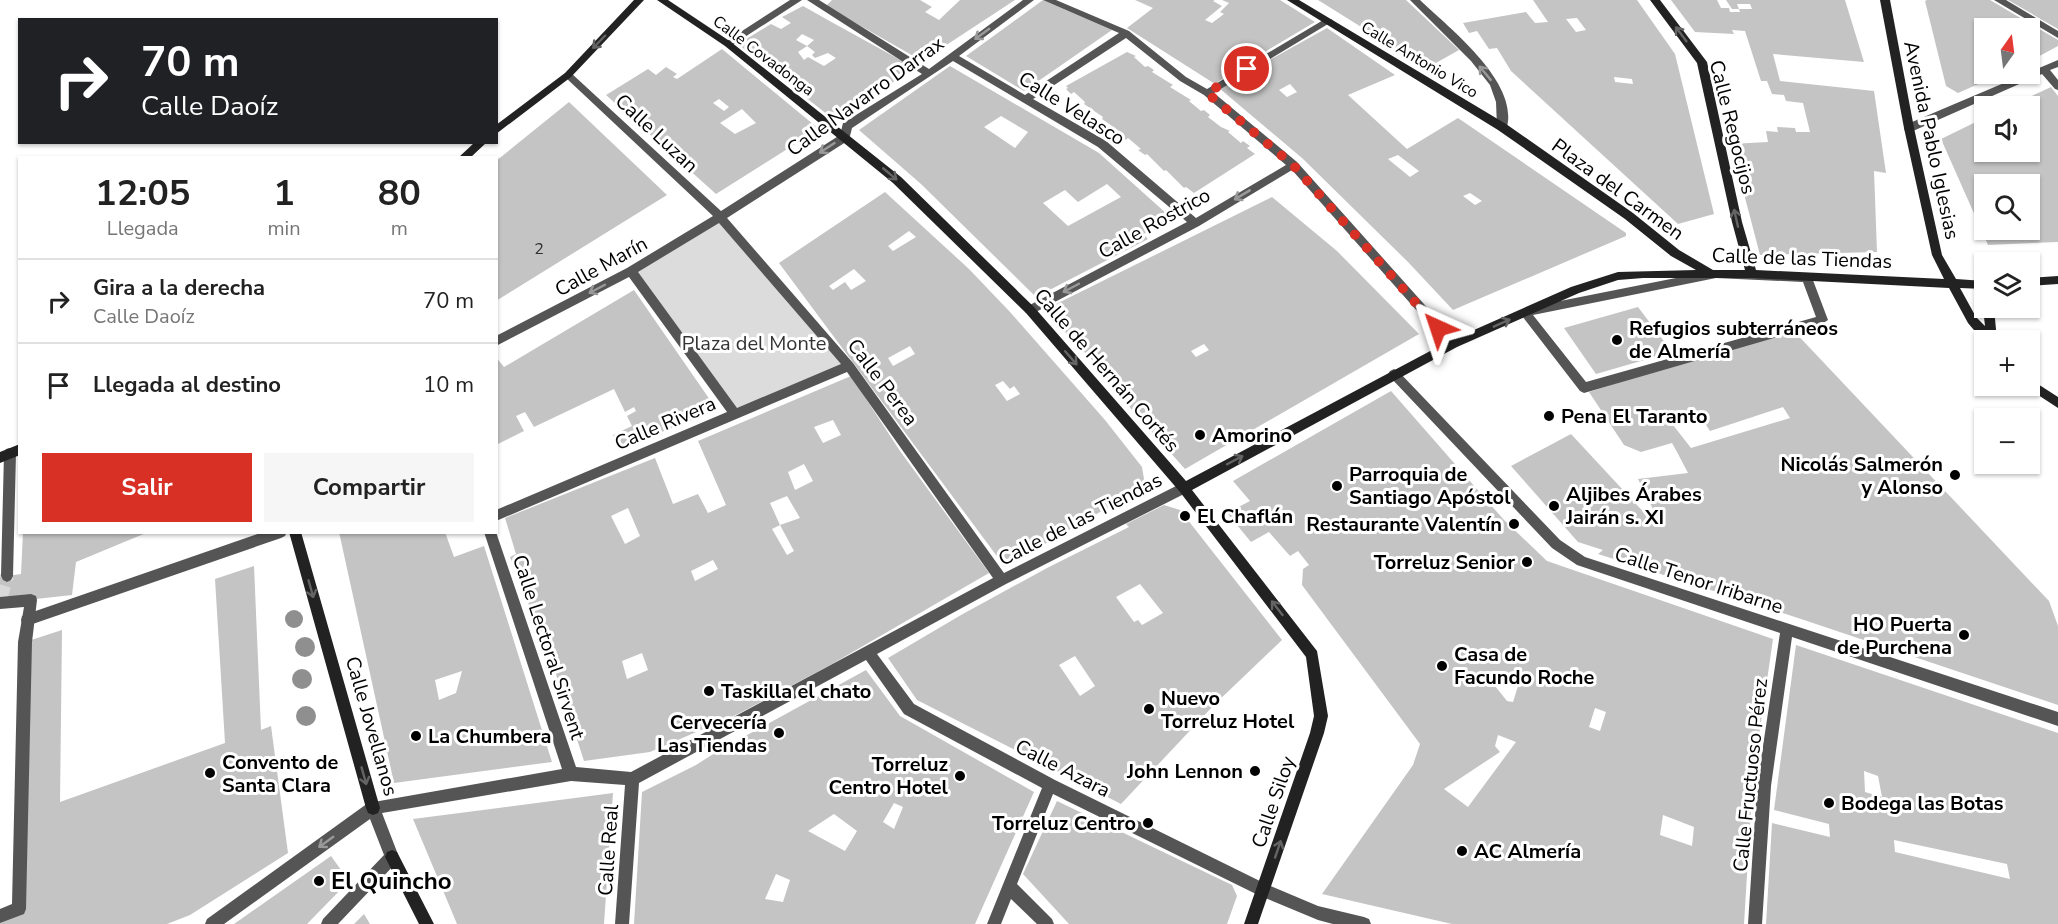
<!DOCTYPE html>
<html lang="es">
<head>
<meta charset="utf-8">
<style>
  :root { --surface:#fff; --page:#f6f6f6; --text:#222; --muted:#767676; --line:#e0e0e0; --accent:#d93025 }
  body { margin:0; font-family:"Nunito Sans",sans-serif; background:var(--page); color:var(--text); height:100vh; display:flex; flex-direction:column; font-size:22px; white-space:nowrap }
  * { box-sizing:border-box; margin:0 }
  p { font-size:20px; color:var(--muted) }
  .icon { flex:none; width:33px; height:33px; fill:none; stroke:currentColor; stroke-width:2; stroke-linecap:round; stroke-linejoin:round }
  .map { position:relative; flex:1; overflow:hidden }
  .details { position:absolute; left:18px; top:156px; width:480px; height:378px; display:flex; flex-direction:column; background:var(--surface); border-radius:0px; box-shadow:0 2px 4px #0004 }
  .details>* { flex:none }
  .hud { position:absolute; left:18px; top:18px; width:480px; height:126px; border-radius:0px; box-shadow:0 2px 4px #0004; background:#202124; color:#fff; overflow:hidden }
  .needle { width:39px; rotate:14deg }
  .buttons { position:absolute; left:1974px; top:18px; display:grid; gap:12px }
  .buttons a { display:grid; place-items:center; width:66px; height:66px; border-radius:0px; background:var(--surface); box-shadow:0 2px 4px #0004; font-size:30px }
  .pin { position:absolute; display:grid; place-items:center; width:51px; height:51px; color:#fff; margin:-26px; border:3px solid #fff; border-radius:50%; box-shadow:0 2px 6px #0007 }
  .me { position:absolute; width:66px; margin:-33px; rotate:318deg; stroke-linejoin:round; filter:drop-shadow(0 0 4px #0008) }
  .turn { display:flex; align-items:center; gap:21px; height:126px; padding:0 24px; font-size:27px }
  .turn .icon { width:78px; height:78px; stroke-width:2.5 }
  .turn b { display:block; font-size:42px; line-height:51px }
  .eta { display:flex; justify-content:space-evenly; align-items:center; height:102px; text-align:center }
  .eta b { font-size:36px; font-weight:700; line-height:42px }
  .action { display:flex; gap:12px; margin-top:auto; padding:12px 24px }
  .action a { flex:1; height:69px; border-radius:0px; background:var(--accent); color:#fff; font-size:24px; font-weight:700; line-height:69px; text-align:center }
  .action a+a { background:var(--page); color:var(--text) }
  ul { padding:0; list-style:none }
  li { display:flex; align-items:center; gap:18px; height:84px; padding:0 24px; border-top:2px solid var(--line) }
  li div { flex:1 }
  li b { display:block; font-size:22px }
  li em { font-style:normal }
  .map>svg:first-child { display:block }
  .green { fill:#dcdcdc }
  .building { fill:#c4c4c4; fill-rule:evenodd }
  .lines { fill:none; stroke-linecap:round; stroke-linejoin:round }
  .street-tunnel { stroke:#d9d9d9; stroke-width:14; stroke-dasharray:14 7; stroke-linecap:butt }
  .lane { fill:#555; fill-rule:evenodd }
  .street { fill:#555; fill-rule:evenodd }
  .secondary { fill:#222; fill-rule:evenodd }
  .tree { fill:#8f8f8f }
  .oneway { stroke:#999 }
  .oneway2 { stroke:#646464 }
  .route { stroke:#d93025; stroke-width:10; stroke-dasharray:0 18 }
  .poi-dot { fill:#000; stroke:#fff; stroke-width:2 }
  .labels { text-anchor:middle; stroke-width:6; stroke-linejoin:round; paint-order:stroke }
  .far-street-label { font-size:16px; fill:#000; stroke:#fff }
  .number-label { font-size:16px; fill:#313131 }
  .street-label { font-size:20px; fill:#000; stroke:#fff }
  .poi-label { font-size:20px; font-weight:bold; fill:#000; stroke:#fff; text-anchor:start }
  .park-label { font-size:20px; fill:#333; stroke:#fff }
  .near-poi-label { font-size:24px; font-weight:bold; fill:#000; stroke:#fff; text-anchor:start }
</style>
</head>
<body>
<div class="map">
<svg width="2058" height="924" viewBox="0 0 2058 924">
  <rect width="100%" height="100%" fill="#fff"/>
  <path class="green" d="M720,217L849,366L735,414L631,271Z"/>
  <path class="building" d="M832,0H920L932,7L925,12L939,20L960,0H1015L922,61L826,6Z
    M1043,0L1112,30L1024,91L966,56Z
    M1135,0H1215L1213,1L1222,6L1205,20L1212,23L1224,14L1220,12L1229,3L1222,0H1280L1315,22L1241,66L1215,84L1127,28L1153,8Z
    M1318,0H1406L1459,50L1427,68Z
    M1533,0H1637L1675,54L1714,214L1678,224L1511,71L1497,48L1489,49L1477,31L1469,33L1463,23L1526,12L1535,23L1548,22ZM1577,18L1586,30L1576,32L1566,19ZM1614,77L1632,79L1633,84L1615,82Z
    M1671,0H1717L1721,8H1729L1730,12H1740L1739,9H1752L1750,4H1737L1739,9H1732L1726,0H1845L1864,62L1773,54L1780,81L1874,91L1886,173L1874,171L1877,252L1760,255L1731,144L1768,142L1766,131L1778,132L1777,127L1795,128L1796,132H1810L1803,103L1786,101L1784,95L1772,94L1767,81H1761L1745,31L1732,30L1734,34L1695,32Z
    M1927,0H1990L2058,40V46L2030,61V28H1984V74H2001L1958,93L1946,86L1925,1Z
    M2008,0H2058V29Z
    M803,6L826,19L915,68L840,116L828,115L738,44L771,24L781,29L791,23L782,17ZM802,34L814,40L807,46L815,52L812,55L815,58L828,53L836,58L824,66L808,57L804,60L798,52L807,46L796,40Z
    M1327,28L1395,75L1348,95L1407,149L1458,118L1626,233V236L1453,310L1408,262L1302,158L1219,88ZM1290,84L1297,92L1287,97L1279,90ZM1398,155L1419,171L1410,177L1388,159ZM1470,193L1482,201L1475,205L1463,196Z
    M722,49L819,129L716,194L606,95L648,69L656,75L666,67L677,74L673,77L677,79ZM719,99L729,107L724,111L713,103ZM742,109L756,123L735,134L720,123Z
    M1127,52L1136,56L1134,57L1145,67L1148,66L1154,70L1152,72L1173,85L1170,87L1191,100L1189,101L1201,111L1204,110L1210,115L1208,117L1221,127L1230,131L1228,132L1241,143L1243,141L1250,146L1247,148L1255,154L1194,193L1186,187L1184,188L1166,170L1164,171L1147,154L1145,155L1138,150L1141,149L1128,138L1126,140L1120,134L1122,133L1102,119L1103,117L1084,104L1085,102L1074,92L1071,94L1066,89L1068,88L1066,86Z
    M950,66L1099,153L1167,214L1164,225L1143,234L1148,239L1036,297L921,184L859,130ZM1001,116L1028,132L1015,148L984,127ZM1107,184L1121,197L1068,226L1043,203L1065,190L1078,202Z
    M2051,87L2058,96V242L1988,245L1941,139L1984,118V152H2030V106H2010ZM1984,184H2030V230H1984Z
    M569,102L667,195L496,301V161Z
    M885,192L969,269L1010,312L1105,420L1142,467L1144,479L1138,490L1005,567L779,263ZM909,231L916,237L893,251L888,246ZM854,269L866,281L851,290L845,282L833,290L829,286ZM910,346L915,354L893,366L888,358ZM1003,381L1010,389L1014,386L1020,394L1007,401L995,385Z
    M1272,197L1337,251L1419,334L1185,469L1132,410L1099,367L1044,310ZM1204,344L1209,350L1196,357L1191,351Z
    M634,290L717,410L619,449L613,435L632,426L627,416L636,411L634,407L625,412L614,389L534,427L525,412L516,416L524,431L496,445V357L504,367Z
    M1638,307L1672,352L1596,374L1564,328Z
    M1791,328L2049,601L2058,626V705L1798,618L1598,554L1603,550L1578,542L1511,466L1571,434L1650,519L1657,517L1638,479L1688,473L1677,452L1672,443L1641,452L1624,445L1589,392ZM1783,407L1790,418L1691,448L1673,425L1701,417L1710,431Z
    M851,376L900,451L989,573L832,664L738,714L650,752L584,761L542,631L540,633L510,557L516,554L505,518L655,458L673,504L698,494L708,513L726,505L698,441ZM833,420L841,435L823,443L814,427ZM804,464L813,481L795,490L788,472ZM787,496L800,518L780,525L794,551L787,555L772,529L780,525L770,503ZM628,508L640,536L625,544L611,516ZM713,560L718,569L695,581L691,571ZM642,653L648,670L627,679L622,661Z
    M1391,391L1504,520L1547,561L1773,639L1753,777L1744,924H1452L1322,894L1413,765L1420,744L1302,585L1303,569L1309,565L1298,551L1290,556L1269,532L1251,542L1227,513L1250,501L1233,481ZM1509,676L1518,686L1513,702L1507,701L1495,686ZM1595,708L1606,712L1600,731L1589,727ZM1498,735L1516,742L1468,807L1444,789L1500,752L1495,746ZM1663,815L1694,827L1692,846L1660,835Z
    M1164,505L1180,510L1282,640L1214,705L1121,804L917,700L888,658L961,615L1047,568L1129,527L1126,524ZM1140,584L1163,613L1142,625L1138,620L1134,622L1116,597ZM1075,656L1095,686L1080,696L1059,665Z
    M23,532L146,533L76,562L72,595L0,603V577L21,574Z
    M339,532H445L454,557L484,546L552,762L394,783ZM462,671L456,693L439,700L435,680Z
    M254,566L261,730L271,726L288,853L190,915L167,924H0V916L19,909L25,642L62,630L60,802L225,743L215,579Z
    M1796,645L2058,733V924H1766L1772,823L1830,837L1829,824L1774,810ZM1864,771L1878,776L1882,797L1865,792ZM1894,840L2007,864L2010,879L1895,852Z
    M866,670L900,716L1034,792L975,924H634L642,792L696,765L718,751ZM894,803L903,807L894,829L883,822ZM834,814L857,831L845,851L808,831ZM776,874L790,880L783,902L765,899Z
    M613,793L604,924H457L413,819Z
    M1057,801L1232,885L1237,896L1227,924H1069L1023,874Z
    M331,856L349,881L307,924H234Z
    M364,914L370,924H354Z"/>
  <g class="lines">
    <path class="street-tunnel" d="M0,599L7,576"/>
    <path class="lane" d="M263,532H287L285,536L281,538L27,626L22,624L21,620L22,616L27,614Z"/>
    <path class="street" d="M790,0H802L731,46H725V42Z
      M807,0H819L929,69L1023,0H1034L959,56L1025,95L1119,33L1043,0H1056L1129,31L1186,77L1207,89L1325,19H1331L1333,21L1214,93L1297,162L1457,341L1459,344L1457,347H1449L1292,170L1199,226L1034,313H1026L1024,310L1026,307L1187,222L1098,147L953,61L852,128L849,140L727,218L853,363L1004,573L1180,484L1184,483L1188,484L1190,488L1188,492L1006,584L877,654L914,704L1055,780L1268,885L1318,906L1364,917L1369,919L1371,924H1333L1318,920L1258,895L1053,794L1017,884L1052,919L1054,924H1037L1011,899L1001,924H987L1042,788L904,714L866,660L639,783L629,924H615L625,785L571,781L382,813L399,857L397,862L338,924H321L323,919L384,855L370,819L224,924H205L207,919L368,803L562,769L484,532H496L576,767L631,772L993,578L847,372L496,521V510L727,412L629,277L496,346V336L627,268L713,216L565,77V73H571L721,211L840,135L843,123L922,74ZM1126,38L1180,81L1204,95L1286,165L1196,218L1106,141L1033,99ZM719,223L841,364L737,408L638,272Z
      M1410,0H1420C1449,28 1522,84 1506,130L1502,131L1497,127L1496,102L1490,85L1471,61Z
      M1994,0H2006L2058,31V38Z
      M2058,60V67L2050,70L2058,80V90L2055,89L2042,74L1913,131H1905L1904,128L1905,125Z
      M1716,270L1811,275L1828,320L1822,324L1584,393L1580,391L1519,312L1525,308ZM1716,278L1803,282L1816,317L1586,382L1533,315Z
      M1394,369L1398,371L1560,540L1585,557L2058,712V726L1792,637L1771,786L1762,924H1748L1757,786L1780,633L1577,565L1552,548L1390,377L1388,374L1390,371Z
      M10,448L14,449L16,453L13,576L11,580L7,582L3,580L1,576L4,453L6,449Z
      M31,594L36,596L37,600L32,642L26,909L24,914L0,923V909L12,904L18,642L24,607L0,609V597Z"/>
    <path class="secondary" d="M634,0H644L571,77L496,134V125L565,73Z
      M657,0H668L731,42L901,177L1034,307L1186,481L1449,341L1571,287L1618,272L1696,270L1671,256L1625,219L1498,130L1287,0H1299L1506,124L1633,213L1679,250L1713,270H1745L1732,222L1697,63L1650,0H1660L1707,62L1742,222L1756,270L1944,279L1932,255L1904,128L1880,0H1890L1914,128L1942,255L1956,279L1984,281V289L1960,288L1976,317L1985,326L1983,308L1984,306L1994,308L1997,340L1984,342L1968,323L1949,288L1752,278H1643L1618,280L1579,293L1457,347L1192,490L1317,651L1328,716L1324,733L1258,924H1244L1310,733L1314,716L1306,657L1180,492L1026,313L893,183L725,46Z
      M475,142H487L470,158H458Z
      M2058,276V284L2030,286V278Z
      M2030,379L2058,397V408L2026,387L2025,386H2030Z
      M20,444V455L0,463V452Z
      M289,532H301L380,808L378,813L373,815L368,813L366,808Z
      M392,850L397,852L434,924H419L385,857L387,852Z"/>
  </g>
  <g class="tree">
    <circle cx="294" cy="619" r="9"/>
    <circle cx="305" cy="647" r="10"/>
    <circle cx="302" cy="679" r="10"/>
    <circle cx="306" cy="716" r="10"/>
  </g>
  <defs><path id="oneway-shaft" d="M-6 0H5M1.5-3L5.5 0L1.5 3" fill="none" stroke-width="1.6" stroke-linecap="round" stroke-linejoin="round" transform="scale(1.5)"/></defs>
  <g class="oneway">
    <use href="#oneway-shaft" transform="translate(982 34) rotate(144)"/>
    <use href="#oneway-shaft" transform="translate(1485 73) rotate(-130)"/>
    <use href="#oneway-shaft" transform="translate(827 148) rotate(147)"/>
    <use href="#oneway-shaft" transform="translate(1242 195) rotate(149)"/>
    <use href="#oneway-shaft" transform="translate(1071 288) rotate(152)"/>
    <use href="#oneway-shaft" transform="translate(597 289) rotate(152)"/>
    <use href="#oneway-shaft" transform="translate(326 842) rotate(144)"/>
  </g>
  <g class="oneway2">
    <use href="#oneway-shaft" transform="translate(1681 34) rotate(-127)"/>
    <use href="#oneway-shaft" transform="translate(599 42) rotate(134)"/>
    <use href="#oneway-shaft" transform="translate(890 174) rotate(40)"/>
    <use href="#oneway-shaft" transform="translate(1736 218) rotate(-103)"/>
    <use href="#oneway-shaft" transform="translate(1502 323) rotate(-24)"/>
    <use href="#oneway-shaft" transform="translate(1071 358) rotate(49)"/>
    <use href="#oneway-shaft" transform="translate(1235 460) rotate(-28)"/>
    <use href="#oneway-shaft" transform="translate(311 589) rotate(74)"/>
    <use href="#oneway-shaft" transform="translate(1277 608) rotate(-128)"/>
    <use href="#oneway-shaft" transform="translate(364 776) rotate(74)"/>
    <use href="#oneway-shaft" transform="translate(1278 849) rotate(-71)"/>
  </g>
  <g class="lines">
    <path class="route" d="M1247,69L1207,93L1293,165L1438,328"/>
  </g>
  <g class="poi-dot">
    <circle cx="1617" cy="340" r="6"/>
    <circle cx="1549" cy="416" r="6"/>
    <circle cx="1200" cy="435" r="6"/>
    <circle cx="1955" cy="475" r="6"/>
    <circle cx="1337" cy="486" r="6"/>
    <circle cx="1554" cy="506" r="6"/>
    <circle cx="1185" cy="516" r="6"/>
    <circle cx="1514" cy="524" r="6"/>
    <circle cx="1527" cy="562" r="6"/>
    <circle cx="1964" cy="635" r="6"/>
    <circle cx="1442" cy="666" r="6"/>
    <circle cx="709" cy="691" r="6"/>
    <circle cx="1149" cy="709" r="6"/>
    <circle cx="779" cy="733" r="6"/>
    <circle cx="416" cy="736" r="6"/>
    <circle cx="1255" cy="771" r="6"/>
    <circle cx="210" cy="773" r="6"/>
    <circle cx="960" cy="776" r="6"/>
    <circle cx="1829" cy="803" r="6"/>
    <circle cx="1148" cy="823" r="6"/>
    <circle cx="1462" cy="851" r="6"/>
    <circle cx="319" cy="881" r="6"/>
  </g>
  <g class="labels">
    <g class="far-street-label">
      <text transform="translate(764 55) rotate(37)" y="6">Calle Covadonga</text>
      <text transform="translate(1420 59) rotate(31)" y="6">Calle Antonio Vico</text>
    </g>
    <g class="number-label">
      <text x="539" y="254">2</text>
    </g>
    <g class="street-label">
      <text transform="translate(865 96) rotate(-36)" y="7">Calle Navarro Darrax</text>
      <text transform="translate(1072 108) rotate(32)" y="7">Calle Velasco</text>
      <text transform="translate(1733 127) rotate(76)" y="7">Calle Regocijos</text>
      <text transform="translate(657 133) rotate(43)" y="7">Calle Luzan</text>
      <text transform="translate(1932 140) rotate(78)" y="7">Avenida Pablo Iglesias</text>
      <text transform="translate(1618 189) rotate(36)" y="7">Plaza del Carmen</text>
      <text transform="translate(1154 223) rotate(-29)" y="7">Calle Rostrico</text>
      <text transform="translate(1802 258) rotate(2)" y="7">Calle de las Tiendas</text>
      <text transform="translate(601 266) rotate(-29)" y="7">Calle Marín</text>
      <text transform="translate(1107 370) rotate(49)" y="7">Calle de Hernán Cortés</text>
      <text transform="translate(883 382) rotate(53)" y="7">Calle Perea</text>
      <text transform="translate(665 423) rotate(-23)" y="7">Calle Rivera</text>
      <text transform="translate(1080 519) rotate(-27)" y="7">Calle de las Tiendas</text>
      <text transform="translate(1699 580) rotate(18)" y="7">Calle Tenor Iribarne</text>
      <text transform="translate(549 647) rotate(72)" y="7">Calle Lectoral Sirvent</text>
      <text transform="translate(372 726) rotate(74)" y="7">Calle Jovellanos</text>
      <text transform="translate(1063 768) rotate(27)" y="7">Calle Azara</text>
      <text transform="translate(1750 775) rotate(-84)" y="7">Calle Fructuoso Pérez</text>
      <text transform="translate(1273 802) rotate(-71)" y="7">Calle Siloy</text>
      <text transform="translate(608 850) rotate(-86)" y="7">Calle Real</text>
    </g>
    <g class="poi-label">
      <text x="1629" y="335">Refugios subterráneos<tspan x="1629" dy="23">de Almería</tspan></text>
      <text x="1561" y="423">Pena El Taranto</text>
      <text x="1212" y="442">Amorino</text>
      <text x="1943" y="471" text-anchor="end">Nicolás Salmerón<tspan x="1943" dy="23">y Alonso</tspan></text>
      <text x="1349" y="481">Parroquia de<tspan x="1349" dy="23">Santiago Apóstol</tspan></text>
      <text x="1566" y="501">Aljibes Árabes<tspan x="1566" dy="23">Jairán s. XI</tspan></text>
      <text x="1197" y="523">El Chaflán</text>
      <text x="1502" y="531" text-anchor="end">Restaurante Valentín</text>
      <text x="1515" y="569" text-anchor="end">Torreluz Senior</text>
      <text x="1952" y="631" text-anchor="end">HO Puerta<tspan x="1952" dy="23">de Purchena</tspan></text>
      <text x="1454" y="661">Casa de<tspan x="1454" dy="23">Facundo Roche</tspan></text>
      <text x="721" y="698">Taskilla el chato</text>
      <text x="1161" y="705">Nuevo<tspan x="1161" dy="23">Torreluz Hotel</tspan></text>
      <text x="767" y="729" text-anchor="end">Cervecería<tspan x="767" dy="23">Las Tiendas</tspan></text>
      <text x="428" y="743">La Chumbera</text>
      <text x="222" y="769">Convento de<tspan x="222" dy="23">Santa Clara</tspan></text>
      <text x="948" y="771" text-anchor="end">Torreluz<tspan x="948" dy="23">Centro Hotel</tspan></text>
      <text x="1243" y="778" text-anchor="end">John Lennon</text>
      <text x="1841" y="810">Bodega las Botas</text>
      <text x="1136" y="830" text-anchor="end">Torreluz Centro</text>
      <text x="1474" y="858">AC Almería</text>
    </g>
    <g class="park-label">
      <text x="754" y="350">Plaza del Monte</text>
    </g>
    <g class="near-poi-label">
      <text x="331" y="889">El Quincho</text>
    </g>
  </g>
</svg>
<div class="buttons">
<a><svg class="needle" viewBox="-14 -14 28 28"><path d="M0-13l5 13h-10z" fill="#e53935"/><path d="M0 13l5-13h-10z" fill="#767676"/></svg></a>
<a><svg class="icon" aria-label="sound" viewBox="0 0 24 24"><path d="M4 9h4l5-4v14l-5-4H4zM17 9q2 3 0 6"/></svg></a>
<a><svg class="icon" aria-label="search" viewBox="0 0 24 24"><circle cx="10" cy="10" r="6"/><path d="M15 15l6 6"/></svg></a>
<a><svg class="icon" aria-label="layers" viewBox="0 0 24 24"><path d="M12 4l9 5-9 5-9-5zM3 14l9 5 9-5"/></svg></a>
<a>+</a>
<a>−</a>
</div>
<div class="pin" style="left:1247px;top:69px;background:#d93025"><svg class="icon" aria-label="arrive" viewBox="0 0 24 24"><path d="M6 21V4h12l-3 4 3 4H6"/></svg></div>
<svg class="me" style="left:1438px;top:328px" viewBox="-20 -20 40 40"><path d="M0-17L14 15 0 8-14 15z" fill="#d93025" stroke="#fff" stroke-width="4"/></svg>
<div class="hud">
<div class="turn"><svg class="icon" aria-label="right" viewBox="0 0 24 24"><path d="M7 20v-9h11M14 6l5 5-5 5"/></svg><div><b>70 m</b>Calle Daoíz</div></div>
</div>
<section class="details">
<div class="eta">
<div><b>12:05</b><p>Llegada</p></div>
<div><b>1</b><p>min</p></div>
<div><b>80</b><p>m</p></div>
</div>
<ul>
<li><svg class="icon" aria-label="right" viewBox="0 0 24 24"><path d="M7 20v-9h11M14 6l5 5-5 5"/></svg><div><b>Gira a la derecha</b><p>Calle Daoíz</p></div><em>70 m</em></li>
<li><svg class="icon" aria-label="arrive" viewBox="0 0 24 24"><path d="M6 21V4h12l-3 4 3 4H6"/></svg><div><b>Llegada al destino</b></div><em>10 m</em></li>
</ul>
<div class="action"><a>Salir</a><a>Compartir</a></div>
</section>
</div>
</body>
</html>
